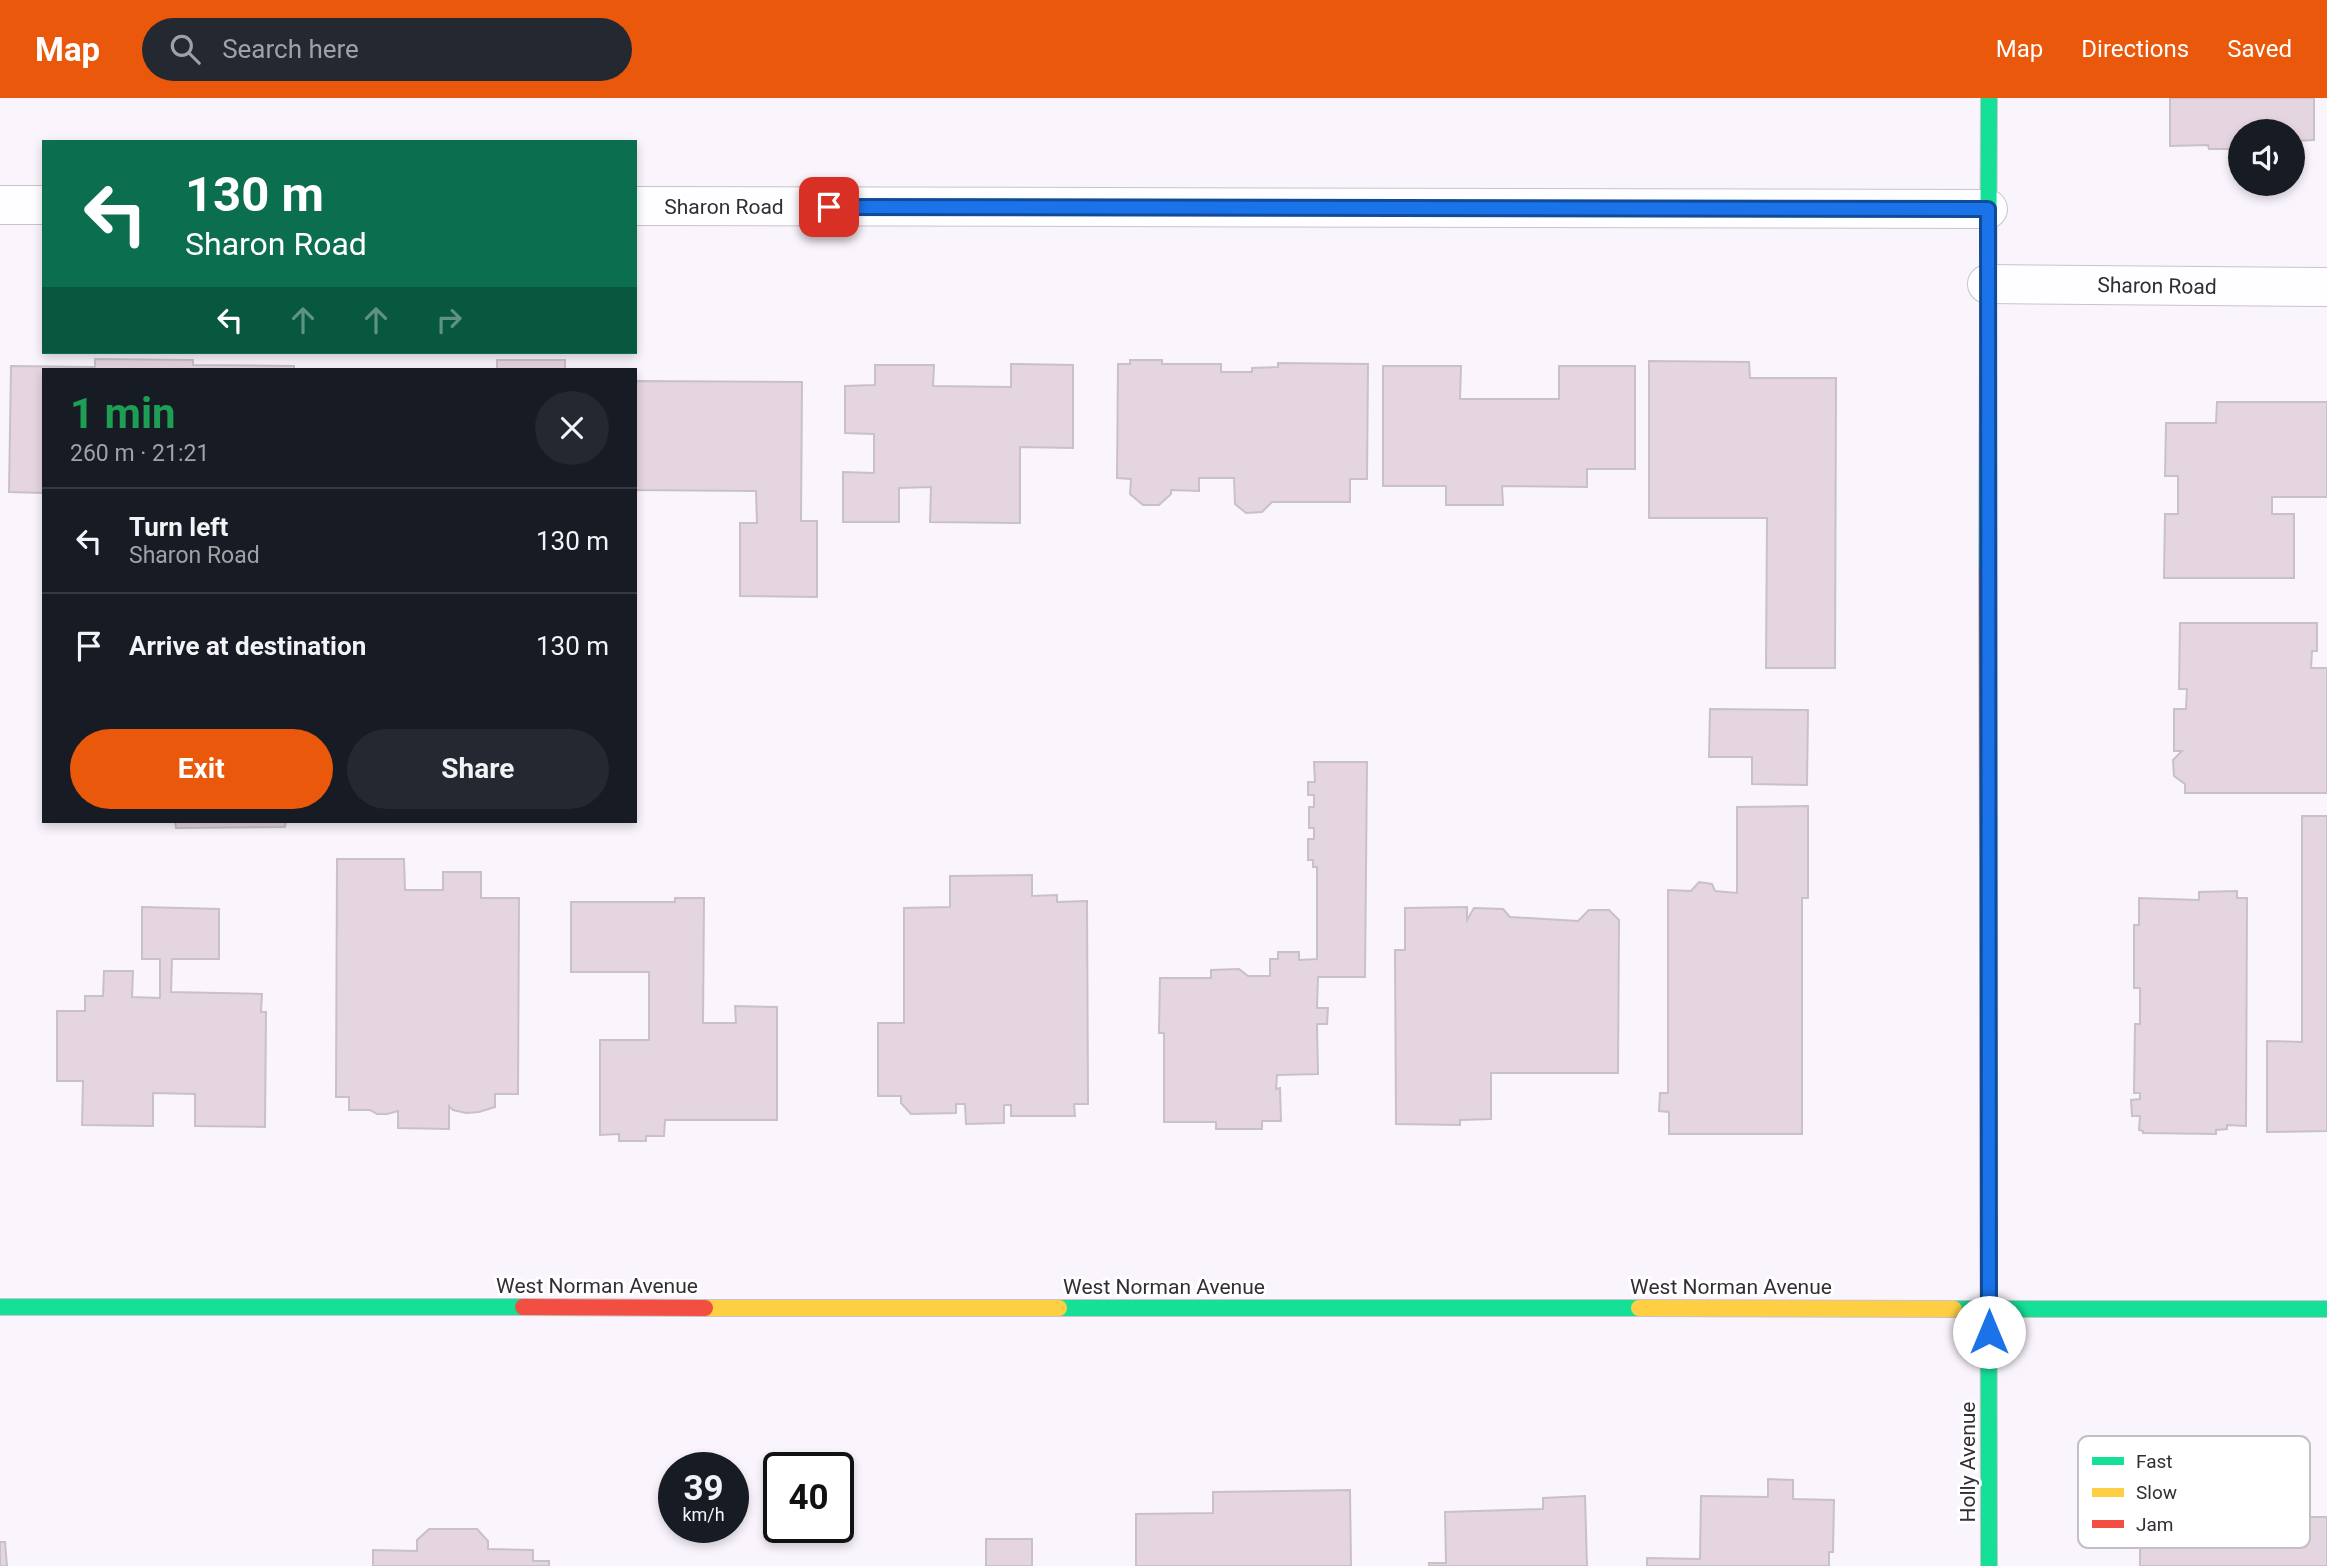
<!DOCTYPE html>
<html lang="en">
<head>
<meta charset="utf-8">
<style>
  :root { --surface:#171b24; --page:#242831; --text:#f1f3f6; --muted:#9ea1a6; --line:#363941; --accent:#ea580c }
  body { margin:0; font-family:Roboto,sans-serif; background:var(--page); color:var(--text); height:100vh; display:flex; flex-direction:column; font-size:26px; white-space:nowrap }
  * { box-sizing:border-box; margin:0 }
  p { font-size:23px; color:var(--muted) }
  .icon { flex:none; width:38px; height:38px; fill:none; stroke:currentColor; stroke-width:2; stroke-linecap:round; stroke-linejoin:round }
  .map { position:relative; flex:1; overflow:hidden }
  .sheet { position:absolute; left:42px; top:270px; width:595px; height:455px; display:flex; flex-direction:column; background:var(--surface); border-radius:0px; box-shadow:0 4px 10px #0003 }
  .sheet>* { flex:none }
  .top-card { position:absolute; left:42px; top:42px; width:595px; height:214px; border-radius:0px; box-shadow:0 4px 10px #0003; background:#0b6e4f; color:#fff; overflow:hidden }
  .buttons { position:absolute; left:2228px; top:21px; display:grid; gap:14px }
  .buttons a { display:grid; place-items:center; width:77px; height:77px; border-radius:50%; background:var(--surface); box-shadow:0 4px 10px #0003; font-size:35px }
  .speed { position:absolute; left:658px; top:1354px; display:flex; gap:14px; font-size:35px; font-weight:700; text-align:center }
  .speed>* { display:grid; place-content:center; width:91px; height:91px; border-radius:50%; background:var(--surface); box-shadow:0 4px 10px #0003; line-height:1 }
  .speed small { font-size:18px; font-weight:400 }
  .speed .limit { border:4px solid #111; border-radius:10px; background:#fff; color:#111 }
  .pin { position:absolute; display:grid; place-items:center; width:60px; height:60px; color:#fff; margin:-30px; border-radius:14px; box-shadow:0 4px 10px #0006 }
  .me { position:absolute; width:77px; margin:-38px; rotate:0deg; stroke-linejoin:round; filter:drop-shadow(0 0 5px #0008) }
  .turn { display:flex; align-items:center; gap:24px; height:147px; padding:0 28px; font-size:32px }
  .turn .icon { width:91px; height:91px; stroke-width:2.5 }
  .turn b { display:block; font-size:49px; line-height:60px }
  .lanes { display:flex; align-items:center; height:66px; padding:0 28px; background:#0003; justify-content:center; gap:35px; direction:ltr }
  .lanes .off { opacity:.35 }
  .round { display:grid; place-items:center; flex:none; width:74px; height:74px; border-radius:37px; background:var(--page) }
  .summary { display:flex; align-items:center; justify-content:space-between; height:119px; padding:0 28px }
  h1 { font-size:42px; font-weight:700; line-height:52px; color:#1e9e55 }
  .primary-button { display:flex; gap:14px; margin-top:auto; padding:14px 28px }
  .primary-button a { flex:1; height:80px; border-radius:42px; background:var(--accent); color:#fff; font-size:28px; font-weight:700; line-height:80px; text-align:center }
  .primary-button a+a { background:var(--page); color:var(--text) }
  ul { padding:0; list-style:none }
  li { display:flex; align-items:center; gap:21px; height:105px; padding:0 28px; border-top:2px solid var(--line) }
  li div { flex:1 }
  li b { display:block; font-size:26px }
  li em { font-style:normal }
  header { display:flex; align-items:center; gap:42px; box-sizing:border-box; height:98px; padding:0 35px; background:var(--accent); color:#fff }
  header strong { font-size:33px }
  nav { display:flex; gap:38px; margin-inline-start:auto; font-size:24px }
  .search { width:490px; height:63px; background:var(--page); display:flex; align-items:center; gap:18px; box-sizing:border-box; padding:0 24px; border-radius:38px; color:var(--muted); font-size:26px }
  .map>svg:first-child { display:block }
  .building { fill:#e5d5e0; stroke:#c8c1c7; stroke-width:2 }
  .lines { fill:none; stroke-linecap:round; stroke-linejoin:round }
  .street-casing { stroke:#c9c4ca; stroke-width:40 }
  .fast-casing { stroke:#c9c4ca; stroke-width:18 }
  .slow-casing { stroke:#c9c4ca; stroke-width:18 }
  .jam-casing { stroke:#c9c4ca; stroke-width:18 }
  .street { stroke:#fefdff; stroke-width:38 }
  .fast { stroke:#16e098; stroke-width:16 }
  .slow { stroke:#ffcf43; stroke-width:16 }
  .jam { stroke:#f24e42; stroke-width:16 }
  .route-casing { stroke:#114b97; stroke-width:18 }
  .route { stroke:#1a73e8; stroke-width:12 }
  .labels { text-anchor:middle; stroke-width:6; stroke-linejoin:round; paint-order:stroke }
  .street-label { font-size:21px; fill:#332d34; stroke:#fff }
  .key { fill:#fff; stroke:#c2c0c2; stroke-width:2 }
  .key-label { font-size:19px; fill:#332d34 }
</style>
</head>
<body>
<header>
<strong>Map</strong>
<div class="search"><svg class="icon" aria-label="search" viewBox="0 0 24 24"><circle cx="10" cy="10" r="6"/><path d="M15 15l6 6"/></svg>Search here</div>
<nav><a>Map</a><a>Directions</a><a>Saved</a></nav>
</header>
<div class="map">
<svg width="2327" height="1468" viewBox="0 0 2327 1468">
  <rect width="100%" height="100%" fill="#faf4fc"/>
  <path class="building" d="M2170,0H2314V42L2295,43V47H2292V33H2240V51H2209L2208,47L2170,48Z
    M95,261L193,262V267L294,268V271H44V395L9,394L11,268L95,269Z
    M497,262H565V271H497Z
    M1130,262H1162V266H1221V274H1252V270L1278,269V265L1368,266L1367,381H1350V404H1272L1262,414L1246,415L1235,406L1234,380H1199V393L1171,392V396L1159,407H1143L1130,396L1131,381L1117,380L1118,266H1130Z
    M1649,263L1749,264L1750,280H1836L1835,570H1766L1767,420H1649Z
    M1011,266L1073,267V350L1020,349V425L930,424L931,389L899,390V424H843V374L874,375V336L845,335V288L875,287V267H934L933,288L1011,289Z
    M1383,268H1461L1460,301H1559V268H1635V371H1587V389L1502,388L1503,407H1446V388H1383Z
    M635,283L802,284L801,423H817V499L740,498V425H757L756,393L635,392Z
    M2217,304H2327V399H2272V416H2294V480H2164L2165,416H2178V378H2165L2166,325H2216Z
    M2180,525H2317V553H2312L2311,570H2327V695H2185V686L2174,678L2173,662L2182,653H2174V611H2186L2187,591H2179Z
    M1710,611L1808,612L1807,687L1752,686V659H1709Z
    M1314,664H1367L1365,879H1318L1317,910H1328L1327,926H1317L1318,976L1277,977L1276,991L1280,990L1281,1023H1262V1031H1216V1024H1164V935H1159L1160,880H1211V872L1239,871L1248,878H1270V861H1278V854H1299V862L1317,861V769H1313V762H1308V741H1314V730H1309V709H1314V697H1308V684H1315Z
    M1808,708V800H1802V1036H1669V1014L1659,1013L1660,995H1668V792L1691,793L1699,784L1712,786L1715,793L1737,795V709Z
    M2302,718H2327V1033L2267,1034V943L2302,944Z
    M175,723H286L285,729L176,730Z
    M337,761H404L405,792H443V774H481V800H519L518,996H495V1009L479,1014L466,1015L453,1012L449,1008V1031L398,1030V1013L387,1016H377L370,1012H349V999H336Z
    M1032,777V798L1057,797V804L1087,803L1088,1006H1074L1075,1018H1011V1007H1004V1025L966,1026L965,1006H956V1015L911,1016L901,1005V998H878V925H904V810L950,809V778Z
    M2237,793V800H2247L2246,1028L2227,1027V1031L2216,1032V1036L2143,1035V1033L2139,1032L2140,1018H2132L2131,1002L2140,1001V995H2134L2135,926H2140V890H2134V827H2139V800L2199,802V794Z
    M675,800H704L703,925H736L735,908L777,909V1022H665L664,1038H646V1043H619V1036L600,1037V942H649V874H571V804H675Z
    M142,809L219,811V861H172L171,894L262,896L261,914H266L265,1029L195,1028V996L153,995V1028L82,1027L83,983H57V913H85V898H103L104,873H133L132,899L160,900V861H142Z
    M1467,809V822L1474,810L1503,811L1510,819L1578,823L1589,812H1609L1619,822L1618,975H1491V1021L1460,1022V1027L1396,1026L1395,852H1405V810Z
    M1768,1381L1793,1382V1401L1834,1402L1833,1454H1829V1468H1647V1460L1700,1461L1701,1398L1768,1399Z
    M1350,1392L1351,1468H1136V1416L1213,1415V1394Z
    M2205,1395H2267V1410L2278,1398L2293,1412H2301L2308,1419H2327V1468H2140V1436H2204Z
    M1585,1398L1587,1468H1429V1465H1446L1445,1414L1543,1411V1400Z
    M429,1431H477L488,1443V1451L533,1452V1463H549V1468H373V1452L417,1453V1442Z
    M986,1441H1032V1468H986Z
    M0,1444H5L7,1468H0Z"/>
  <g class="lines">
    <defs>
      <path id="street" d="M0,107H44
        M635,108L1988,111
        M1987,186L2327,189"/>
      <path id="fast" d="M1987,472L1989,0
        M1988,764L1989,1468
        M0,1209H523
        M1059,1210H1639
        M1954,1211H2327"/>
      <path id="slow" d="M705,1210H1059
        M1639,1210L1954,1211"/>
      <path id="jam" d="M1987,472L1988,764
        M523,1209L705,1210"/>
    </defs>
    <use href="#street" class="street-casing"/>
    <use href="#fast" class="fast-casing"/>
    <use href="#slow" class="slow-casing"/>
    <use href="#jam" class="jam-casing"/>
    <use href="#street" class="street"/>
    <use href="#fast" class="fast"/>
    <use href="#slow" class="slow"/>
    <use href="#jam" class="jam"/>
  </g>
  <g class="lines">
    <defs>
      <path id="route" d="M829,109L1988,111L1989,1234"/>
    </defs>
    <use href="#route" class="route-casing"/>
    <use href="#route" class="route"/>
  </g>
  <g class="labels">
    <g class="street-label">
      <text x="724" y="116">Sharon Road</text>
      <text transform="translate(2157 188) rotate(1)" y="7">Sharon Road</text>
      <text x="597" y="1195">West Norman Avenue</text>
      <text x="1164" y="1196">West Norman Avenue</text>
      <text x="1731" y="1196">West Norman Avenue</text>
      <text transform="translate(1968 1364) rotate(-90)" y="7">Holly Avenue</text>
    </g>
  </g>
  <rect x="2078" y="1338" width="232" height="112" rx="10" class="key"/>
  <rect x="2092" y="1359" width="32" height="8" fill="#16e098"/>
  <rect x="2092" y="1390" width="32" height="9" fill="#ffcf43"/>
  <rect x="2092" y="1422" width="32" height="8" fill="#f24e42"/>
  <g class="key-label">
    <text x="2136" y="1370">Fast</text>
    <text x="2136" y="1401">Slow</text>
    <text x="2136" y="1433">Jam</text>
  </g>
</svg>
<div class="buttons">
<a><svg class="icon" aria-label="sound" viewBox="0 0 24 24"><path d="M4 9h4l5-4v14l-5-4H4zM17 9q2 3 0 6"/></svg></a>
</div>
<div class="speed"><div>39<small>km/h</small></div><div class="limit">40</div></div>
<div class="pin" style="left:829px;top:109px;background:#d93025"><svg class="icon" aria-label="arrive" viewBox="0 0 24 24"><path d="M6 21V4h12l-3 4 3 4H6"/></svg></div>
<svg class="me" style="left:1989px;top:1234px" viewBox="-20 -20 40 40"><circle r="19" fill="#fff"/><path d="M0-13L10 11 0 6-10 11z" fill="#1a73e8"/></svg>
<div class="top-card">
<div class="turn"><svg class="icon" aria-label="left" viewBox="0 0 24 24"><path d="M17 20v-9H6M10 6l-5 5 5 5"/></svg><div><b>130 m</b>Sharon Road</div></div>
<div class="lanes"><svg class="icon" aria-label="left" viewBox="0 0 24 24"><path d="M17 20v-9H6M10 6l-5 5 5 5"/></svg><svg class="icon off" aria-label="ahead" viewBox="0 0 24 24"><path d="M12 20V5M6 11l6-6 6 6"/></svg><svg class="icon off" aria-label="ahead" viewBox="0 0 24 24"><path d="M12 20V5M6 11l6-6 6 6"/></svg><svg class="icon off" aria-label="right" viewBox="0 0 24 24"><path d="M7 20v-9h11M14 6l5 5-5 5"/></svg></div>
</div>
<section class="sheet">
<div class="summary"><div><h1>1 min</h1><p>260 m · 21:21</p></div><a class="round"><svg class="icon" aria-label="close" viewBox="0 0 24 24"><path d="M6 6l12 12M18 6L6 18"/></svg></a></div>
<ul>
<li><svg class="icon" aria-label="left" viewBox="0 0 24 24"><path d="M17 20v-9H6M10 6l-5 5 5 5"/></svg><div><b>Turn left</b><p>Sharon Road</p></div><em>130 m</em></li>
<li><svg class="icon" aria-label="arrive" viewBox="0 0 24 24"><path d="M6 21V4h12l-3 4 3 4H6"/></svg><div><b>Arrive at destination</b></div><em>130 m</em></li>
</ul>
<div class="primary-button"><a>Exit</a><a>Share</a></div>
</section>
</div>
</body>
</html>
